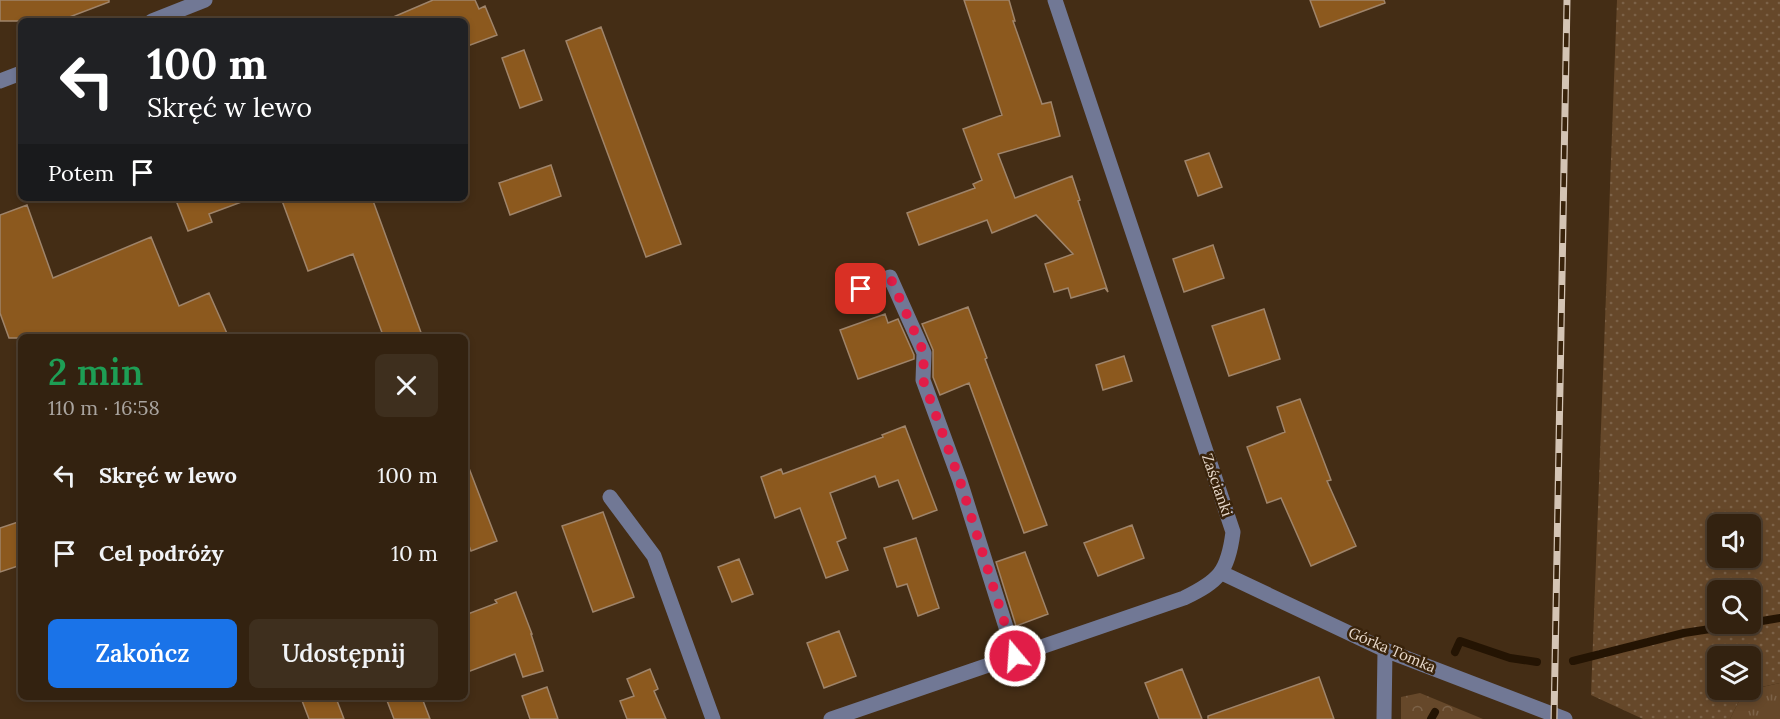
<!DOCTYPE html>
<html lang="pl">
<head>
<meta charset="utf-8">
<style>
  :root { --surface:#332210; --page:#3e2f1e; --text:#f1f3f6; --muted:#a9a49f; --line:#4e3f30; --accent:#1a73e8 }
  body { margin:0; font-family:Lora,serif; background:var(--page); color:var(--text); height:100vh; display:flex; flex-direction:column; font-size:22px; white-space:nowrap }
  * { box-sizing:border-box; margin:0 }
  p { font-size:20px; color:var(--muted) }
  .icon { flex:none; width:33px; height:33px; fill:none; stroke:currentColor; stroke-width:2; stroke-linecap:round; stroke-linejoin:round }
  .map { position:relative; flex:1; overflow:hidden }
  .drawer { position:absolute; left:18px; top:334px; width:450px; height:366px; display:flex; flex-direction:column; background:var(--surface); border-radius:9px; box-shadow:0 3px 9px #0003,0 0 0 2px var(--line) }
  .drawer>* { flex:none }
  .hud { position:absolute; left:18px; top:18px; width:450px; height:183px; border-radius:9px; box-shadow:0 3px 9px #0003,0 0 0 2px var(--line); background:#202124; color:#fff; overflow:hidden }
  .controls { position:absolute; left:1707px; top:514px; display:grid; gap:12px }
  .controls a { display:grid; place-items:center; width:54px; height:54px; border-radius:9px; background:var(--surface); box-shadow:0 3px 9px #0003,0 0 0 2px var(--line); font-size:30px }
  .pin { position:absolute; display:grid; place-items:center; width:51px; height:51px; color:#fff; margin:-26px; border-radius:12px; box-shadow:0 3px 9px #0006 }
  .me { position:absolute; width:66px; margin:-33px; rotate:342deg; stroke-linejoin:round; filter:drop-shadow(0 0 4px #0008) }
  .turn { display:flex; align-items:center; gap:21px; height:126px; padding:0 30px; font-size:27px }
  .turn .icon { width:78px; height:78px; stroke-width:2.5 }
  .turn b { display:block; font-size:42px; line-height:51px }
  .then { display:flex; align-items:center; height:57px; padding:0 30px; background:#0003; gap:12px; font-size:22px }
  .round { display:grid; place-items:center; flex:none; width:63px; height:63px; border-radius:9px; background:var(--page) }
  .headline { display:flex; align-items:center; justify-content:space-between; height:102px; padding:0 30px }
  h1 { font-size:36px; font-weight:600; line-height:45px; color:#1e9e55 }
  .cta { display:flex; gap:12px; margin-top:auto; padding:12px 30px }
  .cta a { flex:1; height:69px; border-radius:9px; background:var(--accent); color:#fff; font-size:24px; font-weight:600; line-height:69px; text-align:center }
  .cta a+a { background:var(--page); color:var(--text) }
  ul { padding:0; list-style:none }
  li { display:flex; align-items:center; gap:18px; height:78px; padding:0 30px }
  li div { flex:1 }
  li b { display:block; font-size:22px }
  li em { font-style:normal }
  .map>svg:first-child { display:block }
  .grass { fill:url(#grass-dots); fill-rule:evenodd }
  .forest { fill:url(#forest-crowns) }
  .park { fill:url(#park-tufts) }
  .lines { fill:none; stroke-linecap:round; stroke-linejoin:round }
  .stream { stroke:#241403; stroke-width:8 }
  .building { fill:#8c591e; stroke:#9f846a; stroke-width:1.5 }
  .minor { stroke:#717895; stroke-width:15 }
  .rail-casing { stroke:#d4c4b4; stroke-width:7 }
  .rail { stroke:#39230b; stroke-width:4.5; stroke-dasharray:14; stroke-linecap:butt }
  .route { stroke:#e11d48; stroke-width:10; stroke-dasharray:0 18 }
  .labels { text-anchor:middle; stroke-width:5; stroke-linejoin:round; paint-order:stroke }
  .street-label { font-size:15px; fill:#e7d8ca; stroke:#39230b }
</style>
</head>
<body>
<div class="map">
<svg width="1780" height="719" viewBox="0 0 1780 719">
  <defs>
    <pattern id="grass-dots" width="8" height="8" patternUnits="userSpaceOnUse" patternTransform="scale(1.5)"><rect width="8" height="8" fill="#66482a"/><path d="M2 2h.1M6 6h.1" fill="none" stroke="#7c6248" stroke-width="1.8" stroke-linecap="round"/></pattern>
    <pattern id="forest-crowns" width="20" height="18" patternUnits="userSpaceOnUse" patternTransform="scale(1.5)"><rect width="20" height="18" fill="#66482a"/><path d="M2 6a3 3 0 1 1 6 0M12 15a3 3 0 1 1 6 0" fill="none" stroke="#7c6248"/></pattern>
    <pattern id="park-tufts" width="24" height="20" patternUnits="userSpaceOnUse" patternTransform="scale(1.5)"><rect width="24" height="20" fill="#66482a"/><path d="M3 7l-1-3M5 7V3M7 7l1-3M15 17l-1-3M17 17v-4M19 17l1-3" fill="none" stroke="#7c6248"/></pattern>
  </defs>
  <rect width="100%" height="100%" fill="#442d15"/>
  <path class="grass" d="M1617,0H1780V683L1751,689L1750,657H1718V690H1747L1744,691L1730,719H1643L1591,695ZM1718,525H1750V558H1718ZM1718,591H1750V624H1718Z"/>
  <path class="forest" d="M1420,693L1483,719H1401V697Z"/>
  <path class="park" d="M1780,683V719H1730L1744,691Z"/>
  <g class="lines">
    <path class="stream" d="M1750,623L1780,618
      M1455,652L1460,641L1510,658L1537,662
      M1573,661L1684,633L1743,624
      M1431,719L1435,712"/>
  </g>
  <path class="building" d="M0,0H109V2L59,21H0Z
    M433,0H475L479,9L485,6L497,35L465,47V21H384Z
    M964,0H1009L1015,21H1013L1042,104L1051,102L1060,136L998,154L1015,198L1072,176L1080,200L1078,201L1108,292L1105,288L1071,298L1068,288L1054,292L1045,264L1073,254L1036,215L992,233L987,220L919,245L907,213L975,188L973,184L982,180L963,129L1002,115Z
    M1310,0H1384L1385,3L1320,27Z
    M601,27L681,244L646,257L566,41Z
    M524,50L542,100L520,108L502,58Z
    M1209,153L1222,187L1198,196L1185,161Z
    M551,165L561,196L510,215L499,183Z
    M175,198H247V200L209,214L212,222L188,231Z
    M281,198H372L423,338H384L353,254L308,271Z
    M27,205L53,278L151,237L179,306L209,293L229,338H9L0,313V215Z
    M1213,245L1224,278L1184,292L1173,259Z
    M968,307L987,358L985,359L1047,525L1024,533L969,383L940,395L933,377V350L922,324Z
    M1264,309L1280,359L1229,376L1212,326Z
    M885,314L888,323L898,319L914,355V359L858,379L840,330Z
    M1124,356L1132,381L1103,390L1096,365Z
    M1300,399L1331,480L1327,481L1356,546L1311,566L1281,498L1267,503L1247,447L1285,432L1277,407Z
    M905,426L937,510L913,519L898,480L879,487L875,476L830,493L846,538L837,542L848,570L826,578L800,508L775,518L761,477L781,469L783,474L883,437L882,435Z
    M465,463H467L497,541L471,551L465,535Z
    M603,512L634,597L593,612L562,526Z
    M21,521V565L0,572V528Z
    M1132,525L1144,558L1098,576L1084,543Z
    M916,538L939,608L918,616L907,584L897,587L884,548Z
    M1025,552L1048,614L1016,626L996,562Z
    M739,559L753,594L732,602L718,567Z
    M516,592L532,634H531L543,671L523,677L515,654L465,673V615L497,603L495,600Z
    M839,631L856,676L824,688L807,643Z
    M650,669L658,689L654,691L666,719H627L620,701L634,696L627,679Z
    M1182,669L1202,719H1159L1145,683Z
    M1319,677L1334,719H1208V716Z
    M547,687L558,719H530L522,696Z
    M301,698H336L344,719H309Z
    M386,698H422L430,719H394Z"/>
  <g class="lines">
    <path class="minor" d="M152,21L205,0
      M0,81L21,73
      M861,289L890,277L924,353L923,380L960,481L1015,656
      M610,497L654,556L713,719
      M1222,573L1385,650L1565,719
      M831,719L1184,598C1219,581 1228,572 1233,532L1055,0
      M1384,719L1385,650"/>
    <defs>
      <path id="rail" d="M1554,719L1567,0"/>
    </defs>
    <use href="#rail" class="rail-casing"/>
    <use href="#rail" class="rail"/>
  </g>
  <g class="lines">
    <path class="route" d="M861,289L890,277L924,353L923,380L960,481L1015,656"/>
  </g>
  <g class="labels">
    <g class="street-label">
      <text transform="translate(1217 485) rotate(71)" y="5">Zaścianki</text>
      <text transform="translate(1392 650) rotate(23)" y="5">Górka Tomka</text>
    </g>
  </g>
</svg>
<div class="controls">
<a><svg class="icon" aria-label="sound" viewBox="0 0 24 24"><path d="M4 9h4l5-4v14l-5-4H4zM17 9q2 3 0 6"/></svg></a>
<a><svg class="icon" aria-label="search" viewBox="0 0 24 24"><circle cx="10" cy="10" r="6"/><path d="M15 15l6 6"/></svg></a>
<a><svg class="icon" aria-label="layers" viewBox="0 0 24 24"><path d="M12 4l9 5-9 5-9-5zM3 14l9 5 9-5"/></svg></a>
</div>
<div class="pin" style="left:861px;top:289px;background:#d93025"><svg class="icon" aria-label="arrive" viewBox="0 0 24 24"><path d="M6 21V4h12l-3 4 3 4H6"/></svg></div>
<svg class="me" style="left:1015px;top:656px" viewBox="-20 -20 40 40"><circle r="17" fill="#e11d48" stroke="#fff" stroke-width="3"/><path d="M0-11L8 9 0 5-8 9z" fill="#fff"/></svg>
<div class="hud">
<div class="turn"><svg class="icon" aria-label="left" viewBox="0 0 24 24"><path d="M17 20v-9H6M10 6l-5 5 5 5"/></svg><div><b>100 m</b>Skręć w lewo</div></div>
<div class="then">Potem<svg class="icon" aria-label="arrive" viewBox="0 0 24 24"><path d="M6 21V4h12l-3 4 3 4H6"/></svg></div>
</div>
<section class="drawer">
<div class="headline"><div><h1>2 min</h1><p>110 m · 16:58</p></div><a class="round"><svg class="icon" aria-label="close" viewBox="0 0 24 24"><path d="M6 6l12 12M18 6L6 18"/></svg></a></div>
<ul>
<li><svg class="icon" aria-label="left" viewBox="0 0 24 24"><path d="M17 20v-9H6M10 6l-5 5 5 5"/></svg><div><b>Skręć w lewo</b></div><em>100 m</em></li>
<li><svg class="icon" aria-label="arrive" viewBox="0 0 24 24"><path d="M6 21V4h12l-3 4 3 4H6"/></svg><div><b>Cel podróży</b></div><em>10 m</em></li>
</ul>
<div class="cta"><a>Zakończ</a><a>Udostępnij</a></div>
</section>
</div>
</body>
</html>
